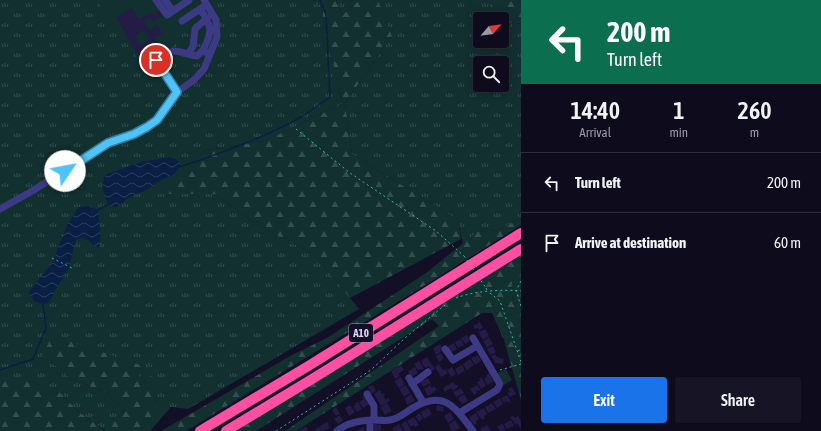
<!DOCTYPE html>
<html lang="en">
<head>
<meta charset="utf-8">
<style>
  :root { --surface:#0e0b1c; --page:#171425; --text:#f1f3f6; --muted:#9b9ba3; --line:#2e2b3b; --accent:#1a73e8 }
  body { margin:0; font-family:"Asap Condensed",sans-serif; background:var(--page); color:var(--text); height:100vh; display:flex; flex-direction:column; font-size:15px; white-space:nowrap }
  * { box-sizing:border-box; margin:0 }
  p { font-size:13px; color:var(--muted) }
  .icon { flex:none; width:22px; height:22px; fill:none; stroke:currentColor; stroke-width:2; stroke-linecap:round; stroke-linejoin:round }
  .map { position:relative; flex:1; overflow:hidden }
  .details { display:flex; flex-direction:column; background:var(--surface); width:300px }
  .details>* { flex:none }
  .guide { background:#0b6e4f; color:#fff; overflow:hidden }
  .needle { width:26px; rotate:61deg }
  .tools { position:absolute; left:473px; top:12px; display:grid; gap:8px }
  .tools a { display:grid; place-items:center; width:36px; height:36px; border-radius:4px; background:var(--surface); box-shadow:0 2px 10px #0003,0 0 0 1px var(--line); font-size:20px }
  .pin { position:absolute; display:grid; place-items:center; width:34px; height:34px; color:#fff; margin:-17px; border:2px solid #fff; border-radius:50%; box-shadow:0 1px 4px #0007 }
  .me { position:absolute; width:44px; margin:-22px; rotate:57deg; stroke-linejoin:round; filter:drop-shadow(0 0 3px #0008) }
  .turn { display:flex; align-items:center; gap:14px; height:84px; padding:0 20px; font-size:18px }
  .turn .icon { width:52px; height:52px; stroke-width:2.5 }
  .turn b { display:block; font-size:28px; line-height:34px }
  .eta { display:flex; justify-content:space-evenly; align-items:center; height:68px; text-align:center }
  .eta b { font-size:24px; font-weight:600; line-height:28px }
  .primary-button { display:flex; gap:8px; margin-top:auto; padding:8px 20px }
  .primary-button a { flex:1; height:46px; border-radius:4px; background:var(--accent); color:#fff; font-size:16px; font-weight:600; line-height:46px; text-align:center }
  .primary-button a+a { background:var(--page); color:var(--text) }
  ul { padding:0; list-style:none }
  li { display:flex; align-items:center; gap:12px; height:60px; padding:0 20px; border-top:1px solid var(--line) }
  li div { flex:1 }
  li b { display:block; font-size:15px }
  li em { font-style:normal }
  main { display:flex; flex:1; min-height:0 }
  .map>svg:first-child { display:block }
  .grass { fill:url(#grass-tufts); fill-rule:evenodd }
  .forest { fill:url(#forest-firs) }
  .park { fill:#12302f }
  .water { fill:url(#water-waves) }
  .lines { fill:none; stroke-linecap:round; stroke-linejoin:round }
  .stream { stroke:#0a1f44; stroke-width:1.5 }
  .building { fill:#241b47; fill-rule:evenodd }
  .path { stroke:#2fb8b0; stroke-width:1; stroke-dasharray:2 3; stroke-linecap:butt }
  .minor { stroke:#3d3a85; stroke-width:7 }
  .highway { stroke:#ff4fa3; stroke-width:10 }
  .path-bridge { stroke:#2fb8b0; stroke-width:1; stroke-dasharray:2 3; stroke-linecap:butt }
  .route-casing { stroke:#337fa1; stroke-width:10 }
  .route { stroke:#4fc3f7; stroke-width:7 }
  .labels { text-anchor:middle; stroke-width:4; stroke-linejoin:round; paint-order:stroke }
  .shield { fill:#130f26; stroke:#9e99be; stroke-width:1 }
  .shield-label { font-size:11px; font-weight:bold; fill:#d9d4ff }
</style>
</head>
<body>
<main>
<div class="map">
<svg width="521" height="431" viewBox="0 0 521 431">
  <defs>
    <pattern id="grass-tufts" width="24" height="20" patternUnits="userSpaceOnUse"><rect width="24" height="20" fill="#12302f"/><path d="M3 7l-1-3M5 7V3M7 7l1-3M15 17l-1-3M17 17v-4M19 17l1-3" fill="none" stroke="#344d4e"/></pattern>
    <pattern id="forest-firs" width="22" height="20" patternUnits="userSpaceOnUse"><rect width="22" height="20" fill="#12302f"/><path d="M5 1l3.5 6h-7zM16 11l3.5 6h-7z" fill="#344d4e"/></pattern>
    <pattern id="water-waves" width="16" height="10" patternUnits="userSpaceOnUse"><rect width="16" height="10" fill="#0a1f44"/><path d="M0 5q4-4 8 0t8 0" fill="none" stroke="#2d3f60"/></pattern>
  </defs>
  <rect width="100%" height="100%" fill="#130f26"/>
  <path class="grass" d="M0,0H318L322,11L342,104L267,140L203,151L156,194H215L259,226L314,254L359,309L188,409L171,407L156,408L154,375L145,383L138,376L145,366L42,358L60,368L70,378L106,393L125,409L106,431L79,412L59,392L44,395V386L28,381H0Z
    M336,0H360L342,15Z
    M374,0H490L492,19H480V41H502V21L521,24V218L499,230L477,232L463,245L458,220L352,154L345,103L392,36L379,4ZM480,63H502V85H480Z
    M521,274V322L510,289L513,281Z"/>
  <path class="forest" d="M318,0H336L342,15L360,0H374L379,3L392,36L345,103L352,154L458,220L461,239L350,298L314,254L259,226L215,194H155L203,151L267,140L342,104L322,11Z
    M490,0H521V24L502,21V19H492Z
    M521,218V225L440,276L186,431H161L292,355L327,338L426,273L477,232L499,230Z
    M521,255V274L513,281L510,289L521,322V400L504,340L492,313H482L296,431H285L439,326L432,319L256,431H233L375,344L494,273Z
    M52,335L146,367L138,376L145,383L154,371L156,407H171L150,431H0V381H28L44,386L45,395L59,392L79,412L105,431L125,409L106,393L70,378L60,368L42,358Z"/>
  <path class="park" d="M96,0H205L206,3L150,76Z
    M506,369L512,380L504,385L497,373Z"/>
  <path class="water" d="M171,157L180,162V167L174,174L158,182L147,190L130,197L115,208L108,204C103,192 101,188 105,175L140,162Z
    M89,206L98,210C99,221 102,239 99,248C88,243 90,235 76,240L68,271L58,285L53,295L48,303L43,304L35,302L29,292L54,261L55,255L68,223L79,207Z"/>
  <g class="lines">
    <path class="stream" d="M180,167C219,154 258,140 294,121C307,114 319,105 330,97L326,15L320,0
      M98,210L108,204
      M0,370L33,359L46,328L43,304"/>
  </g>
  <path class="building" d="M132,8L139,19L151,13L153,15L161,10L164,14L153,22L150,17L144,21L149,30L157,25L162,33L154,38L159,45L140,58L125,34L126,33L116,18ZM144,30L150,39L141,45L135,36Z
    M480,322L483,328L479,330L478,328L475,329L473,326Z
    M485,329L489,336L483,340L478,332Z
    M467,335L470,341L465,344L461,338Z
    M489,337L493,344L487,348L483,341Z
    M461,339L464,345L458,348L455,342Z
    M454,343L457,349L450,353L447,347Z
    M440,344L443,348L440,350L441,352L436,355L433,348Z
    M493,346L496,352L490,355L487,349Z
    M441,353L444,359L439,362L436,356Z
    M495,354L497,357L504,359L503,364L495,363L491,356Z
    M478,355L481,361L475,365L471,358Z
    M427,357L435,369L431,371L429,366L425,368L421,361Z
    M470,359L474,365L467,370L463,364Z
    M419,361L424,369L418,370L414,364Z
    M439,364L443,370L445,369L448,373L441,377L435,367Z
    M401,365L404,370L398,374L400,376L395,379L391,371Z
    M462,365L465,371L458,375L455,369Z
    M415,367L418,373L411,377L408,371Z
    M452,367L456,374L451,377L447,370Z
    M489,373L494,381L487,385L484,379L487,377L486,375Z
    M401,377L405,385L399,388L394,381Z
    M428,378L431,383L423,387L420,382Z
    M479,378H482L486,386L481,389L477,382L480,381Z
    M453,382L455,385H458V387L453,391L451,388L445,392L443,388Z
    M373,385L376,391L371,394L368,387Z
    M406,385L410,393L404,397L399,389Z
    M430,385L432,388L434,386L437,390L428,396L424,389Z
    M477,385L481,390L476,391L477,393L474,395L470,389Z
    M512,387L516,394L510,397L507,393L510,392L508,389Z
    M461,388L464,393L456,397L453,392Z
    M380,390L382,394L384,393L385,395L383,396L386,400L388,398L390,401L381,406L374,394Z
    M411,394L415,401L407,405L405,398Z
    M464,394L468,401L462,404L458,398Z
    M507,395L511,402L509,403L508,401L504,403L501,398Z
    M365,396L370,404L363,408L359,402L364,399L362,397Z
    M500,398L503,404L497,408L493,402Z
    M358,402L362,409L357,412L353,406L356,405L355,403Z
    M387,403L392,411L385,415L380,407Z
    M492,403L496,409L488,413L485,407Z
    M350,405L355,412L349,416L345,408Z
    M437,405L444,407L443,412L436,410Z
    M336,407L340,414L336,416L332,410Z
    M428,408L432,414L424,419L421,412Z
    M484,408L487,414L484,416L485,418L482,420L476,412Z
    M450,412L454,419L448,423L444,416Z
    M420,413L423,419L419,422L415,416Z
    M476,413L479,419L476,421L477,424L474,425L473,423L471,424L469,417Z
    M340,415L343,421L338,424L334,419Z
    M513,416L515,418L518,416L521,421V429L517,423L515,424L510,417Z
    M414,417L419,425L415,427L414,425L411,427L407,421Z
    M455,420L460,428L454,431L452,430L451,431L449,424Z
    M511,420L514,426L507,429L504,424Z
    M406,421L411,430L409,431H405L401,424Z
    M327,422L330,428L322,431L319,427Z
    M502,423L506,431H500L497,427Z
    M374,424L381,425V431H374Z
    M399,424L403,431H394L392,429Z
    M487,425L491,431H482L480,429Z
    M306,426L308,430L306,431H298Z
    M319,427L321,431H313Z
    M363,427L365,431H357Z"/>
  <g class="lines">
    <path class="path" d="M296,129L350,173L436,231L464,256
      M52,258L72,268
      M521,281L516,291L521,306
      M486,288L487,291
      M490,293L500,301L521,362
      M456,298C474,291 502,289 521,291
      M518,351L521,349
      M500,370L521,364
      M276,431L371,370L405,338L445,305"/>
    <path class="minor" d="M156,0L167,15L189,0
      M165,0L173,11
      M200,9C212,26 213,32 203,50L209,55
      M182,21L203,7
      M173,51C185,51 188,56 197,56L203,50
      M189,53L193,46L195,29L207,18
      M177,92L194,80L204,69L217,37L216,20L204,0
      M0,209L29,193L108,143L134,135L147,127L157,120L177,92L156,60
      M445,349L453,360L477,346
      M409,378L423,402
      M412,384L428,372
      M367,394L374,406V420
      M459,413L497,390L500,384L473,338
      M370,420V431
      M337,431C348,422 361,420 374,420C380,420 385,421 390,420C398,419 405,413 411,409C444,389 454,406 473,431"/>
    <path class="highway" d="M200,431L310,365L521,233
      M226,431L317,376L521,249"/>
    <path class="path-bridge" d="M464,256L486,288"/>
  </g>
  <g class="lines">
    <defs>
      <path id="route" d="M65,171L108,143L134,134L147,127L157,120L177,92L156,60"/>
    </defs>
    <use href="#route" class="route-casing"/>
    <use href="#route" class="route"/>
  </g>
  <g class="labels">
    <rect class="shield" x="349" y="324" width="24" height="18" rx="3"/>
    <g class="shield-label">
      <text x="361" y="337">A10</text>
    </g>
  </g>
</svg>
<div class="tools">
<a><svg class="needle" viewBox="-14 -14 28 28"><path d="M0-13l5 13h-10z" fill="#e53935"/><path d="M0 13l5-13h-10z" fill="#9b9ba3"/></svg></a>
<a><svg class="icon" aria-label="search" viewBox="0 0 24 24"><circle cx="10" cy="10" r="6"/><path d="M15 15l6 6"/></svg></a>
</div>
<div class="pin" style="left:156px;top:60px;background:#d93025"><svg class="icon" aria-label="arrive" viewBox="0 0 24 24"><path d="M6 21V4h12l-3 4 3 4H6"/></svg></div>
<svg class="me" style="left:65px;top:171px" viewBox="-20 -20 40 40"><circle r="19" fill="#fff"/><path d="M0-13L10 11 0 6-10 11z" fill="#4fc3f7"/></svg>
</div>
<section class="details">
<div class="guide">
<div class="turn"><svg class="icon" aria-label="left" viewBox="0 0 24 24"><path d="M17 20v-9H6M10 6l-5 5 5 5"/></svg><div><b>200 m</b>Turn left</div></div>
</div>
<div class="eta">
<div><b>14:40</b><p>Arrival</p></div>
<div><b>1</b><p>min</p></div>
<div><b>260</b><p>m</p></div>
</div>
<ul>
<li><svg class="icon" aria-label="left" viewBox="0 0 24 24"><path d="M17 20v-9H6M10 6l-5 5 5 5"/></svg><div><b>Turn left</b></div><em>200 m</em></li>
<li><svg class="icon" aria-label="arrive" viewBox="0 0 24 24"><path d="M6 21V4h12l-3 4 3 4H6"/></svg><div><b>Arrive at destination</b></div><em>60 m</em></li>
</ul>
<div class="primary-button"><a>Exit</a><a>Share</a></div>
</section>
</main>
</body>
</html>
